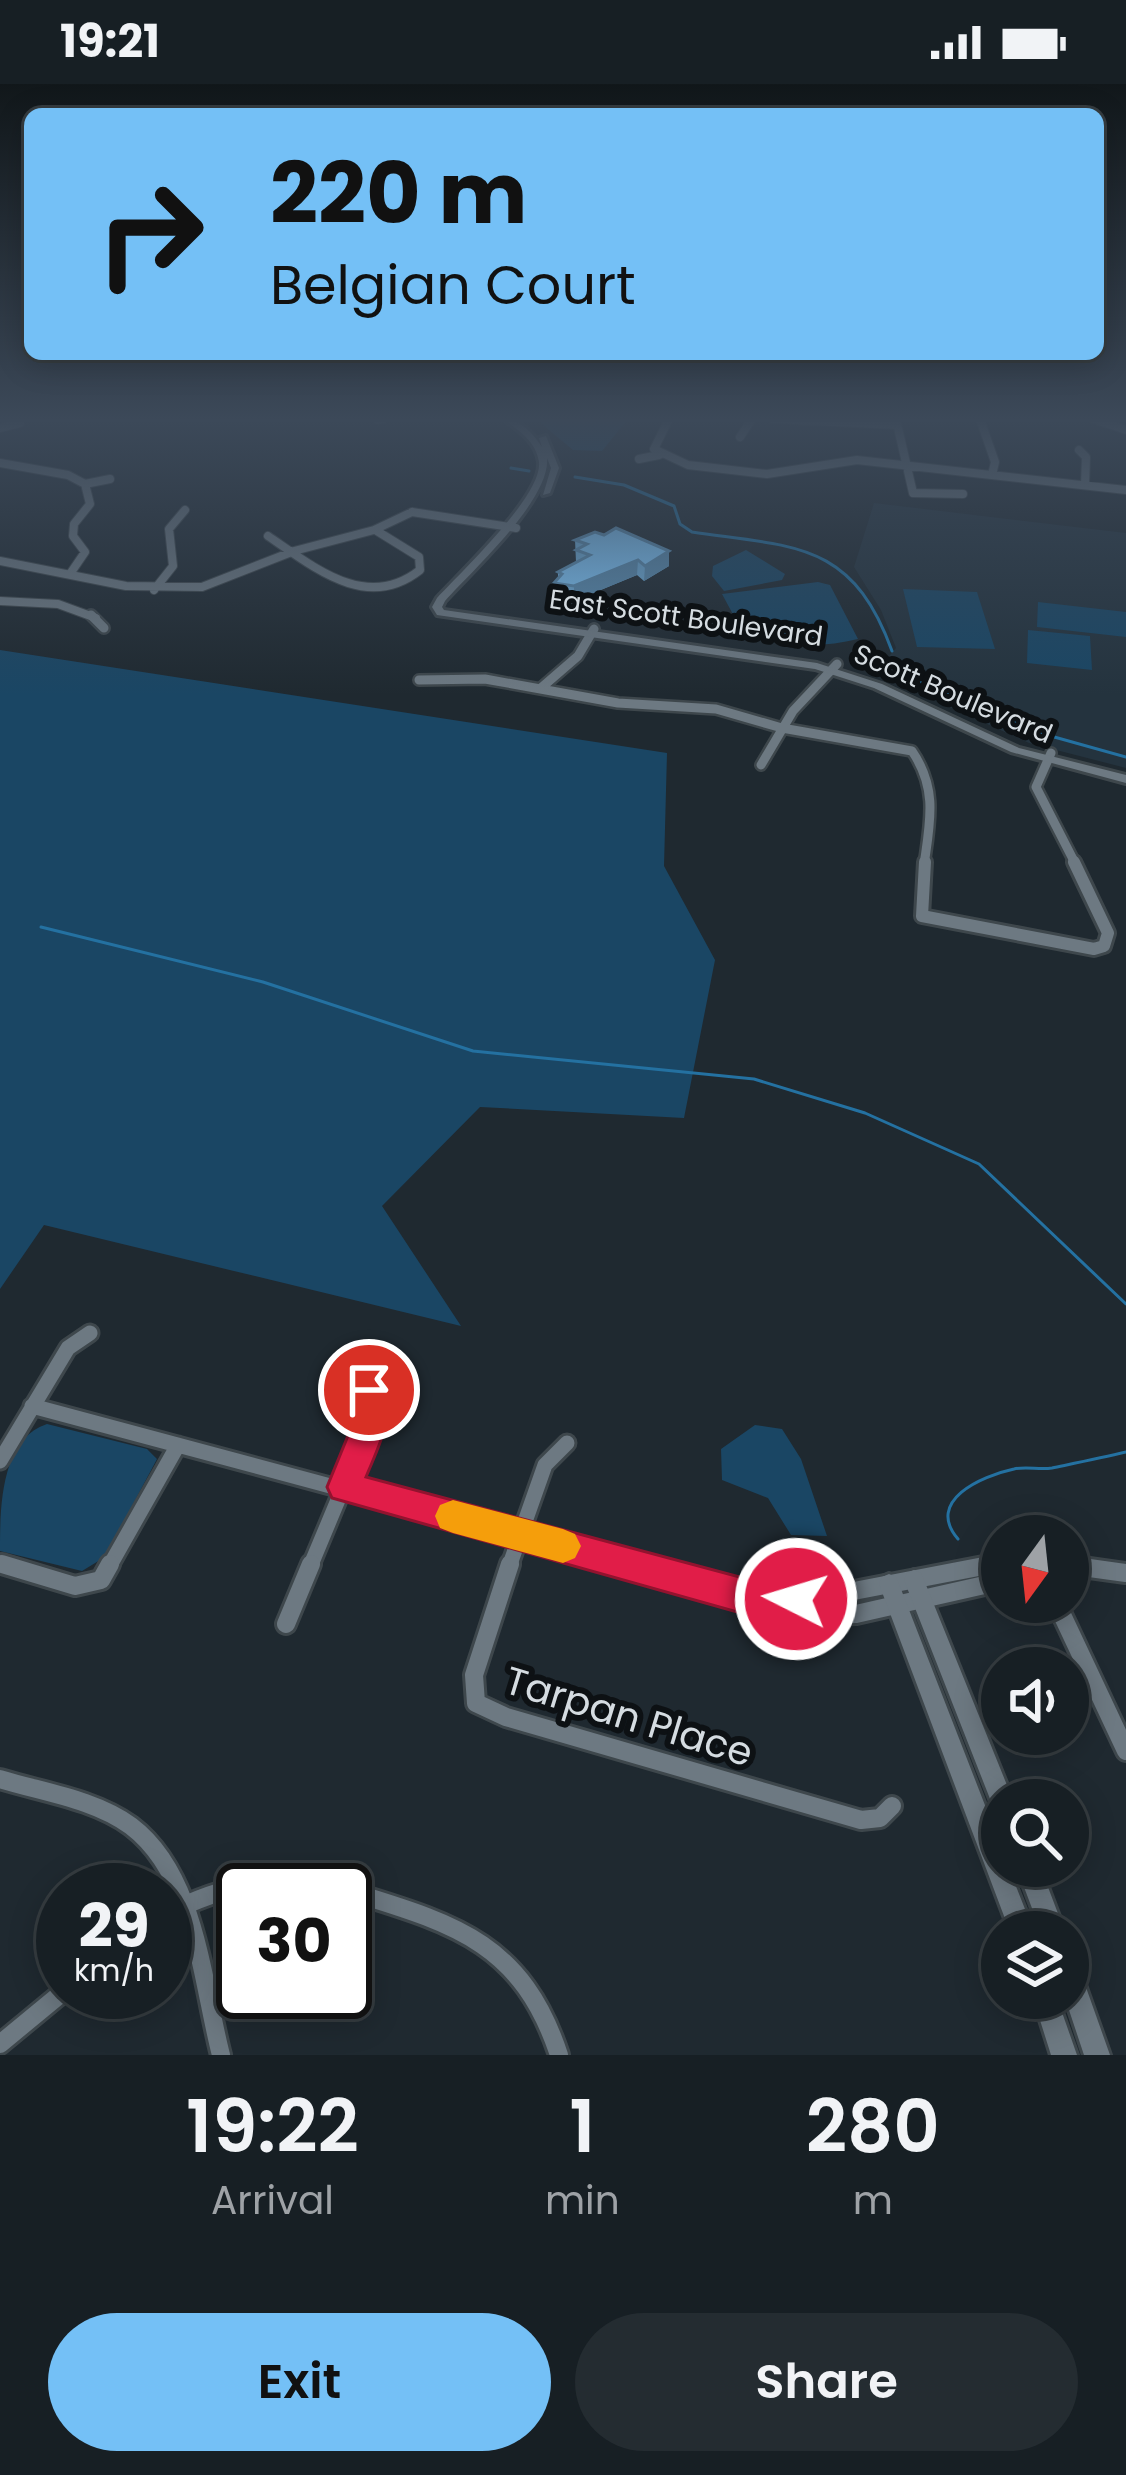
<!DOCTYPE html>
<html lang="en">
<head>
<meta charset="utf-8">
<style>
  :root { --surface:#171f24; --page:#242c31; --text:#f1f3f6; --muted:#9ea2a6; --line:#363d41; --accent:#74c0f6 }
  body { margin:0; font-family:Poppins,sans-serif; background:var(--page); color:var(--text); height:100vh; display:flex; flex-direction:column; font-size:45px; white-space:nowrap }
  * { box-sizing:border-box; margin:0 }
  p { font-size:39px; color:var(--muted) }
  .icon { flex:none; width:66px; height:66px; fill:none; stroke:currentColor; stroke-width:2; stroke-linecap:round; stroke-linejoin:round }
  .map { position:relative; height:1971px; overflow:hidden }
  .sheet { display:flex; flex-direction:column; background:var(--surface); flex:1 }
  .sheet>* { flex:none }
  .guide { position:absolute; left:24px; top:24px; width:1080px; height:252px; border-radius:18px; box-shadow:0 6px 30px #0003,0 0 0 3px var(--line); background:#74c0f6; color:#111; overflow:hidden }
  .needle { width:78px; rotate:195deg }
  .fabs { position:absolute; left:981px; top:1431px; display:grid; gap:24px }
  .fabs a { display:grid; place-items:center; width:108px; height:108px; border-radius:50%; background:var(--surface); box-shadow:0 6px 30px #0003,0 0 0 3px var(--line); font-size:60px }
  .speed { position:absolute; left:36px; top:1779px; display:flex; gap:24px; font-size:60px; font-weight:700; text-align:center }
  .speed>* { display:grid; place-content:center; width:156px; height:156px; border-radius:50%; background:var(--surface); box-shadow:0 6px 30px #0003,0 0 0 3px var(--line); line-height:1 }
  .speed small { font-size:30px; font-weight:400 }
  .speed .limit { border:6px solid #111; border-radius:18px; background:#fff; color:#111 }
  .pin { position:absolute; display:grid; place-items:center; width:102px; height:102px; color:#fff; margin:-51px; border:6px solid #fff; border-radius:50%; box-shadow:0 3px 12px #0007 }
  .me { position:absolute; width:132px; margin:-66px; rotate:275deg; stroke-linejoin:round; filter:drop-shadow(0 0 9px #0008) }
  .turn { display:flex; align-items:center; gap:42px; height:252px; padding:0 48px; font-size:54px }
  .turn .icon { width:156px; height:156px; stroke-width:2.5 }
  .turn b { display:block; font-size:84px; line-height:102px }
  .eta { display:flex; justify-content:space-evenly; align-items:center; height:204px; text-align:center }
  .eta b { font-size:72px; font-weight:600; line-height:84px }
  .button { display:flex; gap:24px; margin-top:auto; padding:24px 48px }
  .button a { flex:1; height:138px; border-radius:72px; background:var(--accent); color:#111; font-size:48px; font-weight:600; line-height:138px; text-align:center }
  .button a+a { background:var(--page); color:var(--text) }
  .status { display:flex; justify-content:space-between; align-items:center; height:84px; padding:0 60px; background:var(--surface); direction:ltr }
  .status svg { height:33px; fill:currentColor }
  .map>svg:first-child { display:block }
  .built { fill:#24333e }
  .green { fill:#1a4664 }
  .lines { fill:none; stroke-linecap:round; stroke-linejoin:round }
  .stream { stroke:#2471a1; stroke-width:3 }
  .minor-far4-casing { stroke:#3e474c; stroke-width:10 }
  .minor-far3-casing { stroke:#3e474c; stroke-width:14 }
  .minor-far2-casing { stroke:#3e474c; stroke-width:18 }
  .minor-far1-casing { stroke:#3e474c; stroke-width:21 }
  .minor-casing { stroke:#3e474c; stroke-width:24 }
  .tertiary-casing { stroke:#3e474c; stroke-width:6 }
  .minor-far4 { stroke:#6d7982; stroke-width:8 }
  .minor-far3 { stroke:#6d7982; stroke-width:9 }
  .minor-far2 { stroke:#6d7982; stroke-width:12 }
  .minor-far1 { stroke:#6d7982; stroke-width:15 }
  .minor { stroke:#6d7982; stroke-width:18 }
  .tertiary { fill:#6d7982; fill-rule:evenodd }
  .wall { fill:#6eaedb }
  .shaded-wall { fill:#5a8db2 }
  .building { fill:#80caff; stroke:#5a8db2; stroke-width:3 }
  .route { fill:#e11d48; stroke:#92132f; stroke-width:3 }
  .slow { fill:#f59e0b }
  .labels { text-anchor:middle; stroke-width:12; stroke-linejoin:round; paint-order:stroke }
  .far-street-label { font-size:27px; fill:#d5dce1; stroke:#0d1114 }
  .near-street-label { font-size:39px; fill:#d5dce1; stroke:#0d1114 }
</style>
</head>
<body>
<div class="status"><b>19:21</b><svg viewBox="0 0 49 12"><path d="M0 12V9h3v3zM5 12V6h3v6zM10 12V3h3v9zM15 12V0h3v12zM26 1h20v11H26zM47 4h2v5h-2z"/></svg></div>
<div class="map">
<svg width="1126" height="1971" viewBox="0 0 1126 1971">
  <rect width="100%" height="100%" fill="#1f2930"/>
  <path class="built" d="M874,419L1126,449V684L1029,659L875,589L896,564L881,526L854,483Z"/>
  <path class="green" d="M536,335H628L602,367L573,366Z
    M746,466L785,490L782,496L724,507L712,492L713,482Z
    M818,498L830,501L858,555C817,565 780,562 742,547L722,510Z
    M903,505L977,508L995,565L917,563Z
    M1038,518L1126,528V553L1037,543Z
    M1028,546L1090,552L1092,586L1027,579Z
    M0,566L667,669L664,782L715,876L684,1034L480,1023L382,1122L461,1242L44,1141L0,1205Z
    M47,1340L147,1365L157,1375L105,1473L82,1487L0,1467C0,1426 0,1355 47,1340Z
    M755,1341L782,1345L801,1375L827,1452L791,1451L768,1414L722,1396L721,1365Z"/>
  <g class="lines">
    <path class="stream" d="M511,384L529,387
      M575,393L624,401L674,422L680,440L692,448C795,463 852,457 892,567
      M894,581L903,591L1040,649L1126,673
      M41,843L263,898L473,967L754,995L865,1029L979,1080L1126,1220
      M958,1455C925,1417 981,1392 1014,1385C1026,1382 1039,1386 1052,1384C1076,1379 1101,1374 1126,1368"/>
    <defs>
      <path id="minor-far4" d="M669,335L654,365L688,381L767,390L857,376L1126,406
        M773,335L897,341
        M896,335L913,409L963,410
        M980,335L995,378L992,391
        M1094,335L1126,346
        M378,336L383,335
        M0,344L20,339
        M740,353L752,335
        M1079,366L1086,373L1085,401
        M639,375L659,371
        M0,379L68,391L85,400L90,420L74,440L73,452L85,468L70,490
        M85,400L110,395
        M412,428L516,444
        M268,452C315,484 367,528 420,486L419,473L377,447
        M0,477L126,502L202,503L294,467L374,446L412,428
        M154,506L173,482L169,445L185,426
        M0,517L58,520L96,534"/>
      <path id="minor-far3" d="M91,531L104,544
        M419,596L485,595L618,619L716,625L782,644L912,667C938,705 930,738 924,781
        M541,604L578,572L594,545
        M1051,669L1036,703L1076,781
        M761,681L793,627L837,580"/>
      <path id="minor-far2" d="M925,778L922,832L1094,865L1104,862L1108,849L1074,778"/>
      <path id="minor-far1" d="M32,1322L632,1483
        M0,1377L68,1264L90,1249
        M0,1479L12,1483
        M1068,1481L1080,1483
        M109,1483L178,1361
        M310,1483L371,1337L369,1306
        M509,1483L545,1381L567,1359
        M978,1483L1002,1478"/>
      <path id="minor" d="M2,1480L75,1502L101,1496L110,1480
        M510,1480L474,1591L476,1619L506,1633L861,1736L880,1734L892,1722
        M622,1480L804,1532L856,1530L1002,1497
        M1068,1481L1126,1489
        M769,1517L828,1512L994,1480
        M1056,1518L1126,1667
        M286,1540L311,1480
        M0,1695C42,1708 94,1715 131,1742C196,1791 202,1898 221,1971
        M345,1806C451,1839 521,1856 559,1971
        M165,1831C224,1800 280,1789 345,1806
        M0,1960L63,1908"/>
      <path id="tertiary" d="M503,335C520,335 533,349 542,363L539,354L546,352L559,384L550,409L543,411L551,384L547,374C551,415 473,486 445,517L442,523L444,526L817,579L882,600L1019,664L1126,691V699L1011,668L874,604L815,585L437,531L432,523L437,514C461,488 543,411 539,378C536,357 518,346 503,335Z
        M914,1486L921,1489L924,1496L1013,1716H1002V1728L994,1725L904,1496L907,1489Z
        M889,1490L896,1493L899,1500L1002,1765V1782H1008L1034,1848H1010L879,1500L882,1493Z
        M1016,1782H1040L1065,1848H1041Z
        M1068,1875L1077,1878L1110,1971H1084L1065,1914H1068Z
        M1033,1914H1057L1077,1971H1051Z"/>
    </defs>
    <use href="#minor-far4" class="minor-far4-casing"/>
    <use href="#minor-far3" class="minor-far3-casing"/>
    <use href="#minor-far2" class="minor-far2-casing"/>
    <use href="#minor-far1" class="minor-far1-casing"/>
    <use href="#minor" class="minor-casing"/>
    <use href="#tertiary" class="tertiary-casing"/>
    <use href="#minor-far4" class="minor-far4"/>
    <use href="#minor-far3" class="minor-far3"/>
    <use href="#minor-far2" class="minor-far2"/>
    <use href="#minor-far1" class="minor-far1"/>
    <use href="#minor" class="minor"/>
    <use href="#tertiary" class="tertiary"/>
  </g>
  <path class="wall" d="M575,456L669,482L644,497L637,491L574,517L554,514V499L558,494V488L576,478Z"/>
  <path class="shaded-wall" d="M669,467V482L644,497L645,482Z
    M638,476L637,491L574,517V502Z"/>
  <path class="building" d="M616,444L669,467L645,482L638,476L574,502L554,499L562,490L558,488L590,471L576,466L587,460L575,456L595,448L604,451Z"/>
  <linearGradient id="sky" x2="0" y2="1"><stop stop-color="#11171a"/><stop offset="0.55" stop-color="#3c4959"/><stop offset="1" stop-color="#3c4959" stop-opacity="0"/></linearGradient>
  <rect width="1126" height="611" fill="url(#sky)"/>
  <path class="route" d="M369,1292L381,1296C397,1330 379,1361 366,1393L762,1499L796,1497L809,1502L814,1515L809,1528L762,1535L332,1414L327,1403L354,1337L353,1306L357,1296Z"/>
  <path class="slow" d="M453,1416L563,1445L575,1450L581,1462L575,1474L563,1479L453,1449L440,1444L435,1432L440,1421Z"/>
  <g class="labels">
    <g class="far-street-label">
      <text transform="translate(686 534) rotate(8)" y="9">East Scott Boulevard</text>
      <text transform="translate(953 610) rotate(23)" y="9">Scott Boulevard</text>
    </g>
    <g class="near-street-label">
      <text transform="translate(629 1632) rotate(17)" y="14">Tarpan Place</text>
    </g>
  </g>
</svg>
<div class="fabs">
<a><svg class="needle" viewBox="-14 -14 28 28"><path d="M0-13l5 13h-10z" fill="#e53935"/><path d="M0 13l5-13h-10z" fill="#9ea2a6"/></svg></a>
<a><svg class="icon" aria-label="sound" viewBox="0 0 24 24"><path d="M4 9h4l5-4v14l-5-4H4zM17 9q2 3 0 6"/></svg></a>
<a><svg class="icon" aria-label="search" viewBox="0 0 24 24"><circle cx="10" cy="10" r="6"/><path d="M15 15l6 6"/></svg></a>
<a><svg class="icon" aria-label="layers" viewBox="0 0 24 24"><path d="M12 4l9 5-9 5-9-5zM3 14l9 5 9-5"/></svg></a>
</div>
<div class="speed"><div>29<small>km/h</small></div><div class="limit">30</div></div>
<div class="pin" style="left:369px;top:1306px;background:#d93025"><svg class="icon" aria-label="arrive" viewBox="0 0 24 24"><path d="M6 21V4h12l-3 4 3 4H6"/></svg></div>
<svg class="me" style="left:796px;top:1515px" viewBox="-20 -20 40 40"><circle r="17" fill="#e11d48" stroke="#fff" stroke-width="3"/><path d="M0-11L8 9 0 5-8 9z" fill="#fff"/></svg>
<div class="guide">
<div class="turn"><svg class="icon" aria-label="right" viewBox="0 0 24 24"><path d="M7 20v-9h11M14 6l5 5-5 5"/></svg><div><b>220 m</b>Belgian Court</div></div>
</div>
</div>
<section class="sheet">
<div class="eta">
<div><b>19:22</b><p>Arrival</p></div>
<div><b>1</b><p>min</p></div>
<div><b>280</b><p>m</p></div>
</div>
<div class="button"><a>Exit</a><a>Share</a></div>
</section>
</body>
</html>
